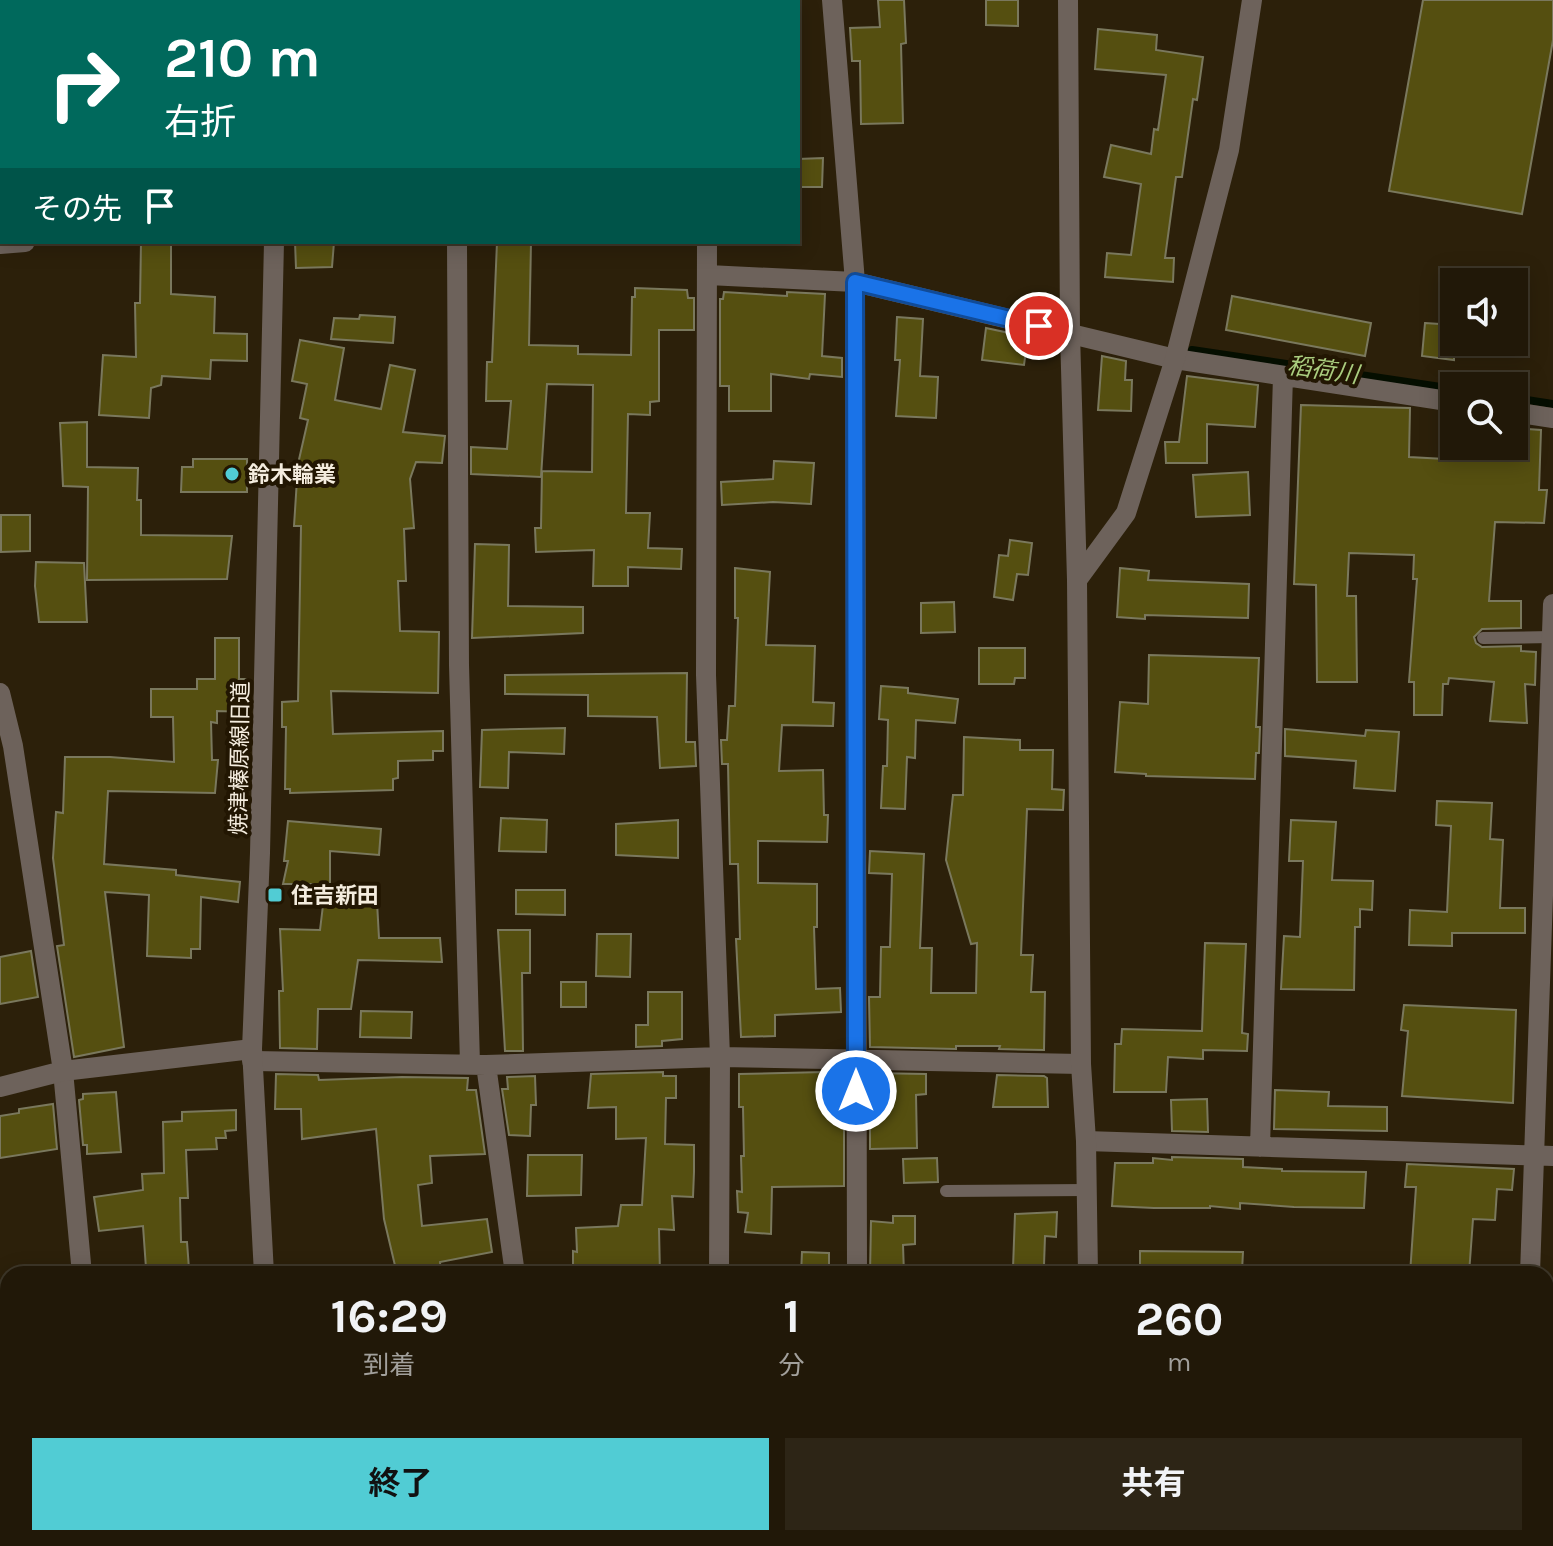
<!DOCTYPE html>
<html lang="ja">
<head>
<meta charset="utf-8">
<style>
  :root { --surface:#211808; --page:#2d2516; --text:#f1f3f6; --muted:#a2a09c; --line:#3e3729; --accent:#51ccd4 }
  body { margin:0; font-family:Karla,"Noto Sans JP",sans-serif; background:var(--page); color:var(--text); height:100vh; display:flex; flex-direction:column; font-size:30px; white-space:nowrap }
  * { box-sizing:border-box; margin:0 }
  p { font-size:26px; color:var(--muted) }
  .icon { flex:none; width:44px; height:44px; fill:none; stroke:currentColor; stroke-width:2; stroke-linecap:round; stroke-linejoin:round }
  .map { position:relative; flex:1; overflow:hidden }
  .drawer { position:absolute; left:0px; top:1266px; width:1554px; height:280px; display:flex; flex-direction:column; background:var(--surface); border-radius:24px 24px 0 0; box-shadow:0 4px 20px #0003,0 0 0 2px var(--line) }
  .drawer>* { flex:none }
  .banner { position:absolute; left:0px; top:0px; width:800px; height:244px; box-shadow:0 4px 20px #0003,0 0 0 2px var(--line); background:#00695c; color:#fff; overflow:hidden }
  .buttons { position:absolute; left:1440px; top:268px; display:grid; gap:16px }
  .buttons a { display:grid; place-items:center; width:88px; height:88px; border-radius:0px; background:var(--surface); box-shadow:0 4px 20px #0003,0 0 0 2px var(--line); font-size:40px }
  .pin { position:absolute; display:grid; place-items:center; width:68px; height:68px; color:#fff; margin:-34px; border:4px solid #fff; border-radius:50%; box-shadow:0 2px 8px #0007 }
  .me { position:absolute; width:88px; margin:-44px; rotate:0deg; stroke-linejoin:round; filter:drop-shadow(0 0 6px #0008) }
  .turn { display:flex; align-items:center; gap:28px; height:168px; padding:0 32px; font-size:36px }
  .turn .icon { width:104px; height:104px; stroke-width:2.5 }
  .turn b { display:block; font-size:56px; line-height:68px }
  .then { display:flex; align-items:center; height:76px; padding:0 32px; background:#0003; gap:16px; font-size:30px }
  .eta { display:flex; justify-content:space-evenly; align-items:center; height:136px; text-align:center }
  .eta b { font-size:48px; font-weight:700; line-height:56px }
  .action { display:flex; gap:16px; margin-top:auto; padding:16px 32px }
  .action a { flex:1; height:92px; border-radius:0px; background:var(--accent); color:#111; font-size:32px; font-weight:700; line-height:92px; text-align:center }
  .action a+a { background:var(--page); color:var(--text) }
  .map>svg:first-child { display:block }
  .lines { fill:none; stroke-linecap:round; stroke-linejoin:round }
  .stream { stroke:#050e00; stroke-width:8 }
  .building { fill:#554f10; stroke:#7a785d; stroke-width:2 }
  .service { stroke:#6d625b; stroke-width:12 }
  .minor { stroke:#6d625b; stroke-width:20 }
  .tertiary { stroke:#6d625b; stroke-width:20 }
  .route-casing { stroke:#114b97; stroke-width:20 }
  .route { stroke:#1a73e8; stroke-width:14 }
  .poi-dot { fill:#51ccd4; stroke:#221602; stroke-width:3 }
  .labels { text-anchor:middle; stroke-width:8; stroke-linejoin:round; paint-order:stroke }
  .poi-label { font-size:22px; font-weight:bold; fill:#f4ecde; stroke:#221602; text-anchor:start }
  .street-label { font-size:22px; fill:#f4ecde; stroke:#221602 }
  .water-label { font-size:24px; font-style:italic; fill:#aacd7f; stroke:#221602 }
</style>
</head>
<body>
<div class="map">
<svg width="1553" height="1546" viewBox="0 0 1553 1546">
  <rect width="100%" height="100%" fill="#2c200a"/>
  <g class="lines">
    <path class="stream" d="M1192,350L1454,389
      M1514,398L1553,404"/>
  </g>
  <path class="building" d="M878,0H904L906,43L901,44L903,123L861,124L860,61H852L850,28L880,27Z
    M986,0H1018V26L986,25Z
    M1423,0H1553V40L1522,214L1389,191Z
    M1098,29L1157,35L1156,50L1203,57L1197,100L1193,99L1182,177H1176L1165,258H1174L1173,282L1105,277L1107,253L1131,255L1141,184L1104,177L1111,145L1151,154L1154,129L1158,130L1166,75L1095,69Z
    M823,158L822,187H798V159Z
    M141,242H171V294L215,297L214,333L247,334V361L211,360L210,379L162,376L161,385L151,388L149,418L99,415L103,355L136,357L135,303H140Z
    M295,242H334L332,267L296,268Z
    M497,242H531L529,345L578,346V354L631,355L632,297H635V288L687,290L688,298H694V330H659V401L650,402V415L628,414L626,513H650L648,548L682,549L681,569L628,567V586H593L594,550L536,552L535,528H541L542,471L592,472L593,385L547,384L541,477L471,474V447L507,449L511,401H486L487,362H492Z
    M724,292L787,296V292L825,294L822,356L842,358V377L810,374L809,379L771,374V411H729V386H720V299H723Z
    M1232,296L1371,323L1365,356L1226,330Z
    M360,315L395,317L393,343L331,339L334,318L359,319Z
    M897,317L923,319L920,376L938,377L936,418L896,416L900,360H895Z
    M1425,323L1454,325V360L1422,356Z
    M986,328L1028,337L1024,365L982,360Z
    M300,340L344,348L335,400L381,409L390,365L415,370L403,432L445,436L442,463L416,462L410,479L414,528L404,529L406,581H398L400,631L439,632L438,693L331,691L333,734L443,731V751H433V760L398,761V778L393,779V790L290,793V789H285L286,727H282V702L298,701L301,526H294L298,464L308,420L300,418L307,384L292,381Z
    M1102,356L1126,361L1125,380H1132L1131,411L1098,410Z
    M1187,376L1258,385L1255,427L1207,424V463H1166L1165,442H1179Z
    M1301,405L1410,408L1409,457L1482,461V458H1487L1488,446H1514V428L1541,430L1539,490H1547L1544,523L1495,522L1489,601H1521V628L1482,629L1474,637L1476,643L1482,647L1521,646V651L1536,652L1535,685L1525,684L1527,723L1490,721L1494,682L1449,678L1448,684H1443L1442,715H1414V682H1409L1417,579H1413L1414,555L1349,553L1347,596H1356L1357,682H1317L1316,585L1294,584Z
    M87,422V467L138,468L137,500H141V535L232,536L227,579L87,580L88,487L63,486L60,423Z
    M193,459H247V492H181L182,467H193Z
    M774,461L814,463L811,504L773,502L722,505L721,482L773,479Z
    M1248,472L1250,515L1196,517L1193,475Z
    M1,515H30V551L1,552Z
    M1010,540L1032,543L1028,575L1017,574L1013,600L994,597L999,555L1008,556Z
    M475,544L509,545L508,606L583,607V633L472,638Z
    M36,562L84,563L87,622H39L35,586Z
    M735,568L770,572L766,645L815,646L813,702L834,703L833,726L782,725L779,771L823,770L824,815H828L827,842L758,841V883L817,884V927H814L816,989L840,988L841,1012L775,1015V1036L741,1037L736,939H740L738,864H730L728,764H722L721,740H727L729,706H735L738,618H735Z
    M1120,568L1149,571L1148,580L1249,584L1248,618L1145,615V619L1117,617Z
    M954,602L955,632L921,633V603Z
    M215,638H239V679H247V712L217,711V723L211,722L212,760H218L215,793L108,791L104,864L176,870V875L240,882L238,902L201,897L200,949H191V958L147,956L149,895L105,892L124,1047L74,1057L57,946L64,945L53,858L56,812L63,813L65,757H110L174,762L173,717H151V689H197V679H215Z
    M979,648H1025V678H1015L1014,684H979Z
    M1149,655L1259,658L1256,727H1260L1259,753H1256L1255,779L1146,776V774L1115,772L1120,702L1148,704Z
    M687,673L686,742H695L696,766L660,768L657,717L588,716V695L505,694V675Z
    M881,686L908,688V693L958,699L955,723L916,720L915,758L907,757L905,809L881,808L883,766H887L888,720L879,719Z
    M565,728L564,754L509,752L508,788L480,787L482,730Z
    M1285,729L1365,736L1366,730L1399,732L1395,791L1354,788L1356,761L1285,756Z
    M964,737L1020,740V750H1053L1052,789L1064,790L1063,810L1027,809L1021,955H1033L1031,992H1045L1044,1050L999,1049L1000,1046H956V1049L870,1047L869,997H880L881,947H890L892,874L869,873L870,851L924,854L920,948H932L931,993H976L977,943L971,944L946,860L953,795H963Z
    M1437,801L1492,803L1490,839L1503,840L1500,908H1525V933H1452V946L1409,945L1410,910L1447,912L1451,826L1436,825Z
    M501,818L547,820L546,852L499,851Z
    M678,820V858L616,855V824Z
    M1291,820L1336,822L1332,880L1373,881L1372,910L1360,909V927H1355L1354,990L1281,989L1284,936L1300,937L1303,861H1289Z
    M288,821L381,829L379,855L330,851V884H283L288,861H284Z
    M516,890H565V915L516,914Z
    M324,897L377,902L379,938H440L442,962L358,960L351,1009H318L317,1049L280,1048L279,991H283L280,929L320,930Z
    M498,930H530V973H522L523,1051H505Z
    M597,934H631L630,977L596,976Z
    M1205,943L1246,944L1242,1033L1248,1034L1247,1051L1203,1050V1059L1168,1057L1166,1092H1114L1115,1044H1121L1122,1029L1202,1031Z
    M31,951L38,997L0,1004V957Z
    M561,982H586V1007H561Z
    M648,992H682V1039L662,1041V1046L636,1047V1025H648Z
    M1404,1005L1516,1010L1513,1103L1402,1096L1408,1031L1401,1030Z
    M361,1011L412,1012L411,1038L360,1037Z
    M663,1072V1076H676V1098H666L665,1144L694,1145V1172L693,1197L672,1196L674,1230L659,1229L660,1274L573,1272V1251L577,1252L576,1228L618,1226L621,1205H642L646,1138L616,1139V1107L588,1108L591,1074Z
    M824,1072L825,1115H844V1186L772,1187L771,1234L745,1232L748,1213L738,1212L737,1191L742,1192L741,1156H744L743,1107H739V1074Z
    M870,1073L926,1074V1094L916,1095L917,1148L870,1149Z
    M276,1074L318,1075L319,1080L402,1077L468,1078L467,1090H476L485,1154L430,1156L432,1183L418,1185L422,1226L487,1219L492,1252L440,1262L441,1274H397L384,1219L376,1129L302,1139L301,1109H275Z
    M997,1075L1044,1076L1047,1078L1048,1107H993Z
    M535,1076L536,1105H531L530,1136L509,1135L502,1089H508L507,1077Z
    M1275,1090L1329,1092L1328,1106L1387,1107V1131L1274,1129Z
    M116,1092L121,1152L87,1154V1145H83L79,1100L83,1099V1094Z
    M1207,1099L1208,1132L1172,1131L1171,1100Z
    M53,1104L57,1149L0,1158V1116L19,1113V1109Z
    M236,1110V1130L225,1131L226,1138H216L217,1149L186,1150L188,1198H180L181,1242H187L189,1269L182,1270V1274H153V1268H146L143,1226L99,1231L94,1197L143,1190L142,1174L164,1173L163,1122L182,1121V1112Z
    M528,1155H582L581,1195L527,1196Z
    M1172,1157L1243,1159V1167L1282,1169V1171L1366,1172L1364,1208L1294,1207L1240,1203V1209L1210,1206V1208H1154L1112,1206L1115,1163H1153V1158L1172,1160Z
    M937,1158L938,1182L904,1183L903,1159Z
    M1407,1164L1514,1169L1512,1190L1497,1189L1495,1220L1473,1219L1469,1274H1410L1416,1187H1405Z
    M1057,1212L1056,1237L1045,1236L1044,1265L1013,1268L1015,1214Z
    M893,1216H915V1244L903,1245L904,1274H870L871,1221L893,1223Z
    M1140,1251L1243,1252L1242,1271H1210V1274H1140Z
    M802,1252L829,1253V1274H801Z"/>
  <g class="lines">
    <path class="service" d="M1483,638L1552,637
      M946,1191L1087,1190
      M1546,1467H1553"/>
    <path class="minor" d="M447,0V2
      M694,0V2
      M832,0L855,282L857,1274
      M457,242L459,665L470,1064
      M707,242L706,675L720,1057L719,1274
      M0,244L25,242
      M708,275L855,282L1175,359L1454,402
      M1514,412L1553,418
      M252,1061L486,1065L720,1057L1081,1064
      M486,1065L515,1274
      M63,1071L82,1274
      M1086,1141L1553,1156
      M1260,1147L1283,376
      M1530,1274L1553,604
      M118,1538L119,1546
      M554,1538L555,1546
      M730,1538L731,1546
      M874,1538L875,1546
      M1521,1546L1522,1538"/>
    <path class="tertiary" d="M275,0V2
      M1068,0L1070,333L1077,580L1081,1064L1086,1141L1088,1274
      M1077,580L1126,513L1175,359L1229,150L1252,0
      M0,693L13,746L63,1071
      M0,1087L63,1071L252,1049
      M264,1274L252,1049L260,853L274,242
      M283,1538L284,1546
      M1093,1538V1546"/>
  </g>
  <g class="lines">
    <defs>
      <path id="route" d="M856,1091L855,282L1039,326"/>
    </defs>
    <use href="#route" class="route-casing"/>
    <use href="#route" class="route"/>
  </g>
  <g class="poi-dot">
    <circle cx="232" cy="474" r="8"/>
    <rect x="267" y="887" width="16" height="16" rx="4"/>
  </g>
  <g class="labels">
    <g class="poi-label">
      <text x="248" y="482">鈴木輪業</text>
      <text x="291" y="903">住吉新田</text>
    </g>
    <g class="street-label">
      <text transform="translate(239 758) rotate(-89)" y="8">焼津榛原線旧道</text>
    </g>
    <g class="water-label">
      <text transform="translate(1323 370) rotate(8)" y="8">稻荷川</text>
    </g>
  </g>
</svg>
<div class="buttons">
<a><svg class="icon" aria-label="sound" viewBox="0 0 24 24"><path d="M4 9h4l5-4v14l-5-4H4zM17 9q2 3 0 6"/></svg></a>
<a><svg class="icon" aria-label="search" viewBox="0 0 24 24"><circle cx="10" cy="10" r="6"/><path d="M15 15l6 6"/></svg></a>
</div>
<div class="pin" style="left:1039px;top:326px;background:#d93025"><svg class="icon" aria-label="arrive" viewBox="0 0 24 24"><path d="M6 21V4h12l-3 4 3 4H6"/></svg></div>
<svg class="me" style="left:856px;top:1091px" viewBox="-20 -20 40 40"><circle r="17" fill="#1a73e8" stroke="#fff" stroke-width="3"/><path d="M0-11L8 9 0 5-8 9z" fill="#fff"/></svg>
<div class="banner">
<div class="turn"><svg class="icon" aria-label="right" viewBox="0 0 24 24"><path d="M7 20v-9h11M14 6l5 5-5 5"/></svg><div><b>210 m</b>右折</div></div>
<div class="then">その先<svg class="icon" aria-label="arrive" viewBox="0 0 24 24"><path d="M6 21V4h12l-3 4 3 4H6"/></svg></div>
</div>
<section class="drawer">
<div class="eta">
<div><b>16:29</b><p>到着</p></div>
<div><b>1</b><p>分</p></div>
<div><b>260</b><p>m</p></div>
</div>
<div class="action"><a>終了</a><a>共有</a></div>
</section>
</div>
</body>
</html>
